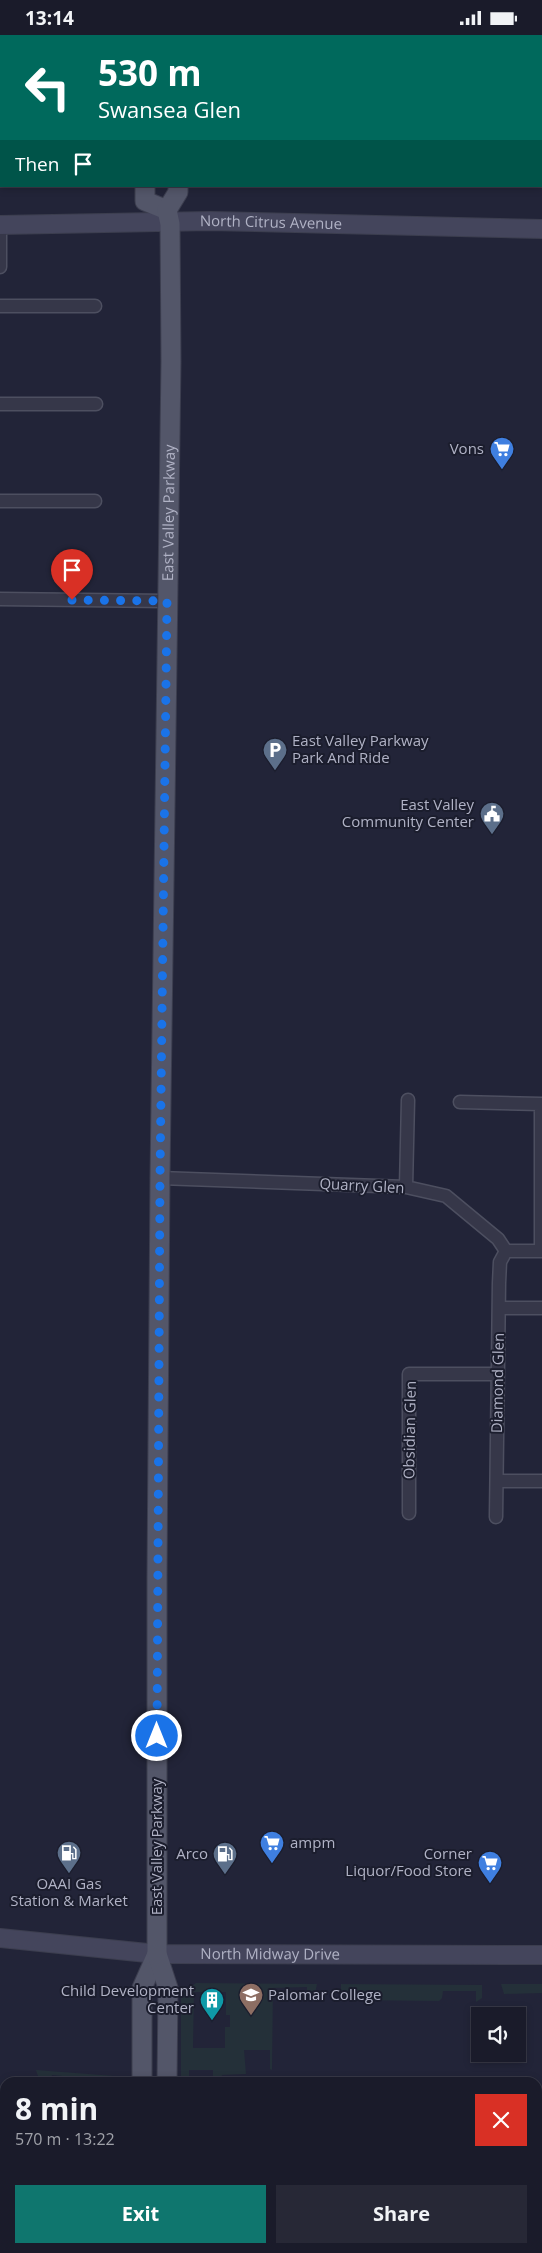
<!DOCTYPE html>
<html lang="en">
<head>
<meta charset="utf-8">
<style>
  :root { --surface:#1a1b2a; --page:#272836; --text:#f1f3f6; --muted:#9fa1a8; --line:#383947; --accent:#0f766e }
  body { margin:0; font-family:"Open Sans",sans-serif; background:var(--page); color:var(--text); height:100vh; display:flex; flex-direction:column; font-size:19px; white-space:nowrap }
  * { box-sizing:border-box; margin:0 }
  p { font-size:16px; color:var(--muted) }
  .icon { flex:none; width:28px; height:28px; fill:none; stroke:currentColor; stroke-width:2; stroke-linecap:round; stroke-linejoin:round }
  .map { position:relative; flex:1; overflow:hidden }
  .side { position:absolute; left:0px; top:2042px; width:542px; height:176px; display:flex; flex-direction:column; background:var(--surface); border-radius:15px 15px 0 0; box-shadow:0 2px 8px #0003,0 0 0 1px var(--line) }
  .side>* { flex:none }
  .guide { position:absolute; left:0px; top:0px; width:542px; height:152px; box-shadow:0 2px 8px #0003,0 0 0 1px var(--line); background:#00695c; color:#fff; overflow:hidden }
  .controls { position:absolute; left:471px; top:1972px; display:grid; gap:10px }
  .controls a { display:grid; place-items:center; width:55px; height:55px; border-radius:0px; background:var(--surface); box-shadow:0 2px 8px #0003,0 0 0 1px var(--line); font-size:25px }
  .pin { position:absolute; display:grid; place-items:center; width:42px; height:42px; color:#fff; margin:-51px -21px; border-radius:50% 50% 50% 0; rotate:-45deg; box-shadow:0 0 5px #0007 }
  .pin .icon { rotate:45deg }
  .me { position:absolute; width:55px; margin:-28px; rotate:0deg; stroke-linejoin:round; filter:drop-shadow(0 0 4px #0008) }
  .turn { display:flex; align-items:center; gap:18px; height:105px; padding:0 15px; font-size:22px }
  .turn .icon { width:65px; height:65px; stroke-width:2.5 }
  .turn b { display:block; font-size:35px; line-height:42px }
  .then { display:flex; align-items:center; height:48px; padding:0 15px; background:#0003; gap:10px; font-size:19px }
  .round { display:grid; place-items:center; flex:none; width:52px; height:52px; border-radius:0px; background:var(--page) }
  .head { display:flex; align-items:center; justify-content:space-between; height:85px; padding:0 15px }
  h1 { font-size:30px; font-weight:700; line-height:38px }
  .action { display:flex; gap:10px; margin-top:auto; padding:10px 15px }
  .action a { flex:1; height:58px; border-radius:0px; background:var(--accent); color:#fff; font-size:20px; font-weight:700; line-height:58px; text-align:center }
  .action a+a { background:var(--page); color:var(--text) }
  .status { display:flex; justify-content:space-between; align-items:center; height:35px; padding:0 25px; background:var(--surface); direction:ltr }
  .status svg { height:14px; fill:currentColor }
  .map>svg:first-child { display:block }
  .green { fill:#243039; fill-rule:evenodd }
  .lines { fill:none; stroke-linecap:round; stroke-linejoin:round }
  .street-casing { stroke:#4d4f60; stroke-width:15 }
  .secondary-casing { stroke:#3c3e4f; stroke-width:20 }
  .primary-casing { stroke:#3c3e4f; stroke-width:21 }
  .street { stroke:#363749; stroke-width:12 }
  .secondary { stroke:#44455c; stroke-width:18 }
  .primary { stroke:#535669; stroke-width:19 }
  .route { stroke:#1a73e8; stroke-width:9; stroke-dasharray:0 16.2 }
  .labels { text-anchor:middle; stroke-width:4; stroke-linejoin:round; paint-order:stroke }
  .street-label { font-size:15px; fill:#b0b2c5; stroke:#1b1d2d }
  .poi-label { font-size:15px; fill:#b0b2c5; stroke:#1b1d2d; text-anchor:end }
</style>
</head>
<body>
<div class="status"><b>13:14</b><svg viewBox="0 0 49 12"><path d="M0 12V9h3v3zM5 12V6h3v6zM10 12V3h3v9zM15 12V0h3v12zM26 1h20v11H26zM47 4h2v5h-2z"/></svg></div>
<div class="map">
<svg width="542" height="2218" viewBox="0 0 542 2218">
  <rect width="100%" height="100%" fill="#222438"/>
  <path class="green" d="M196,1948L317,1949L314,1964H307V1952L273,1953L272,2035L270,2034V2015H244L246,2039L222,2040L221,2047H213V2035H189V2047H181V1963L185,1956ZM194,1957H226V1980H230V1992H225V2013H193Z
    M341,1949L482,1950V1963L476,1967V1956H443L442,1963L439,1966L345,1965L341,1962Z
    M501,1949H542V1958L504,1959Z
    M36,2035L128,2042V2047L52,2040L50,2047H40Z"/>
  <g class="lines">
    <defs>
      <path id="street" d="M42,1V0
        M0,92H1
        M0,232V190
        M0,271H95
        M0,369H96
        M0,466H95
        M0,564L167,566
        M460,1067L541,1069V1216
        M160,1143L406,1152L446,1161L498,1204L506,1216
        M406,1152L408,1065
        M506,1216H542
        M499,1273H542
        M497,1446H542
        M409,1478V1339H497
        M496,1482L499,1248L500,1227L506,1216"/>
      <g id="secondary">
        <path id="s1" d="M0,190L210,186L542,194"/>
        <path id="s2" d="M0,1903L157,1919L542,1920"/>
      </g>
      <g id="primary">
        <path d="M143,1V0"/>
        <path d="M182,1V0"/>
        <path d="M145,151V166L167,175"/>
        <path d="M142,2048V1953L157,1919"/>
        <path id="s3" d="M167,2048L168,1953L157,1919V1541L160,1143L171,326L170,189L167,175L178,157V151"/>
        <path d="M155,2218V2214"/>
      </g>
    </defs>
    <use href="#street" class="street-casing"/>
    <use href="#secondary" class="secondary-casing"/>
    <use href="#primary" class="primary-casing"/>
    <use href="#street" class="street"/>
    <use href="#secondary" class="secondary"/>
    <use href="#primary" class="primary"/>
  </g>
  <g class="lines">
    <path class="route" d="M72,565L167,566L160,1143L157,1701"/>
  </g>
  <defs>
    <symbol id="supermarket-pin" viewBox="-11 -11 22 30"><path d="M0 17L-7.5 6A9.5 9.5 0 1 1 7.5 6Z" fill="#3f7fe0" stroke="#1b1d2d"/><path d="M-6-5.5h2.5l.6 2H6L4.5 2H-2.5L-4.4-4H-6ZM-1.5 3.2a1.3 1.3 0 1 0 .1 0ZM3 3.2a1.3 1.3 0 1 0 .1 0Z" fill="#fff"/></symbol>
    <symbol id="parking-pin" viewBox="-11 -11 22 30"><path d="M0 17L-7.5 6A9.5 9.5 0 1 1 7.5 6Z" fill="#5c6f8a" stroke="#1b1d2d"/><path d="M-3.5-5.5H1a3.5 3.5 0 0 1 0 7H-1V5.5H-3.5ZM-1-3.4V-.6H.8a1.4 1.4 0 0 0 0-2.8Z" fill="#fff"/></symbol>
    <symbol id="civic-pin" viewBox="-11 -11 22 30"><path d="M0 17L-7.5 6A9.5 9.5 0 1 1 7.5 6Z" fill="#5c6f8a" stroke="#1b1d2d"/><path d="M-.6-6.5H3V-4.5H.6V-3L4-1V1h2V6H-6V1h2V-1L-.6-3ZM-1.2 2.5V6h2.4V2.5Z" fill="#fff"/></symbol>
    <symbol id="fuel-pin" viewBox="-11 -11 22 30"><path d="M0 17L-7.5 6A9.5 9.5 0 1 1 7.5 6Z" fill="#5c6f8a" stroke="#1b1d2d"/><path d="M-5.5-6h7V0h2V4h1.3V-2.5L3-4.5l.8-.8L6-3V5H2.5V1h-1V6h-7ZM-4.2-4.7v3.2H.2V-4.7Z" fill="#fff"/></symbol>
    <symbol id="university-pin" viewBox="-11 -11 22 30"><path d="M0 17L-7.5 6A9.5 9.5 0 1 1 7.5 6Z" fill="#8d6e63" stroke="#1b1d2d"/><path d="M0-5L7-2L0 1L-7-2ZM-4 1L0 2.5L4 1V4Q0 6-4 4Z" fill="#fff"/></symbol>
    <symbol id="building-pin" viewBox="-11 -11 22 30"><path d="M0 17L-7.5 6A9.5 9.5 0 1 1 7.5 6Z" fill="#0f9aa8" stroke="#1b1d2d"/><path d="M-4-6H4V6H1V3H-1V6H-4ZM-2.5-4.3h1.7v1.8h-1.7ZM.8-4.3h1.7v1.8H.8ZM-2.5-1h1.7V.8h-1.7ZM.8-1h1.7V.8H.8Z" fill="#fff"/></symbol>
  </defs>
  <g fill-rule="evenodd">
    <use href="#supermarket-pin" x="488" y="400" width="28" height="38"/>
    <use href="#parking-pin" x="261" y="701" width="28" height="38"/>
    <use href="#civic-pin" x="478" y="765" width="28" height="38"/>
    <use href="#supermarket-pin" x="258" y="1794" width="28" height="38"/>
    <use href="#fuel-pin" x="55" y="1804" width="28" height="38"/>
    <use href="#fuel-pin" x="211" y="1805" width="28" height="38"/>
    <use href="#supermarket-pin" x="476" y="1814" width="28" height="38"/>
    <use href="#university-pin" x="237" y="1946" width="28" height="38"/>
    <use href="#building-pin" x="198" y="1951" width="28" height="38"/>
  </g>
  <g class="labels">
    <g class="street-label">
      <text dy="5" stroke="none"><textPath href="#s1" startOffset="271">North Citrus Avenue</textPath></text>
      <text dy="5" stroke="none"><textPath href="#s3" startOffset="1572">East Valley Parkway</textPath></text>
      <text transform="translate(362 1151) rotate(3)" y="5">Quarry Glen</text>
      <text transform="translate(498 1348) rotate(-89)" y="5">Diamond Glen</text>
      <text transform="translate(410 1395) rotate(-89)" y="5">Obsidian Glen</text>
      <text transform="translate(157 1812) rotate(-90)" y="5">East Valley Parkway</text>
      <text dy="5" stroke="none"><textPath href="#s2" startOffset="271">North Midway Drive</textPath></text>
    </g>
    <g class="poi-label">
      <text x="484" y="419">Vons</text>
      <text x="292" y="711" text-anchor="start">East Valley Parkway<tspan x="292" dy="17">Park And Ride</tspan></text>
      <text x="474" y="775">East Valley<tspan x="474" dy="17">Community Center</tspan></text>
      <text x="290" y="1813" text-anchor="start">ampm</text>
      <text x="208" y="1824">Arco</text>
      <text x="472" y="1824">Corner<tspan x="472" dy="17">Liquor/Food Store</tspan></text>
      <text x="69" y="1854" text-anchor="middle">OAAI Gas<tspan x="69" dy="17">Station &amp; Market</tspan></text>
      <text x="194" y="1961">Child Development<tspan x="194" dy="17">Center</tspan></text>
      <text x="268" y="1965" text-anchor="start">Palomar College</text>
    </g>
  </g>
</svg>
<div class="controls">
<a><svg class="icon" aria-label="sound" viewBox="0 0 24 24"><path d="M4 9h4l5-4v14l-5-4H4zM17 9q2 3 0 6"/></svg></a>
</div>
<div class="pin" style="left:72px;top:565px;background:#d93025"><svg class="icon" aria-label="arrive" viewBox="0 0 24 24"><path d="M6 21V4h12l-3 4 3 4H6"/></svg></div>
<svg class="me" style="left:157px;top:1701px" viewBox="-20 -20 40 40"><circle r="17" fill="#1a73e8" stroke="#fff" stroke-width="3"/><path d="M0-11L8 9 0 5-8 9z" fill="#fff"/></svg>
<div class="guide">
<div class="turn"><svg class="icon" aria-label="left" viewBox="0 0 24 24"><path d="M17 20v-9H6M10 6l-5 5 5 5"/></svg><div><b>530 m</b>Swansea Glen</div></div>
<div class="then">Then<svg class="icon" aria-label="arrive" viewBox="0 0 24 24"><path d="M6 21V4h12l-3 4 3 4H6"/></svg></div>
</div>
<section class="side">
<div class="head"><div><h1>8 min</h1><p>570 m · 13:22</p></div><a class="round" style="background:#d93025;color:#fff"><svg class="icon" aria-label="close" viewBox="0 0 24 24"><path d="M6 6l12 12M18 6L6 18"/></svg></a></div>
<div class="action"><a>Exit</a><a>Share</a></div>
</section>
</div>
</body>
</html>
